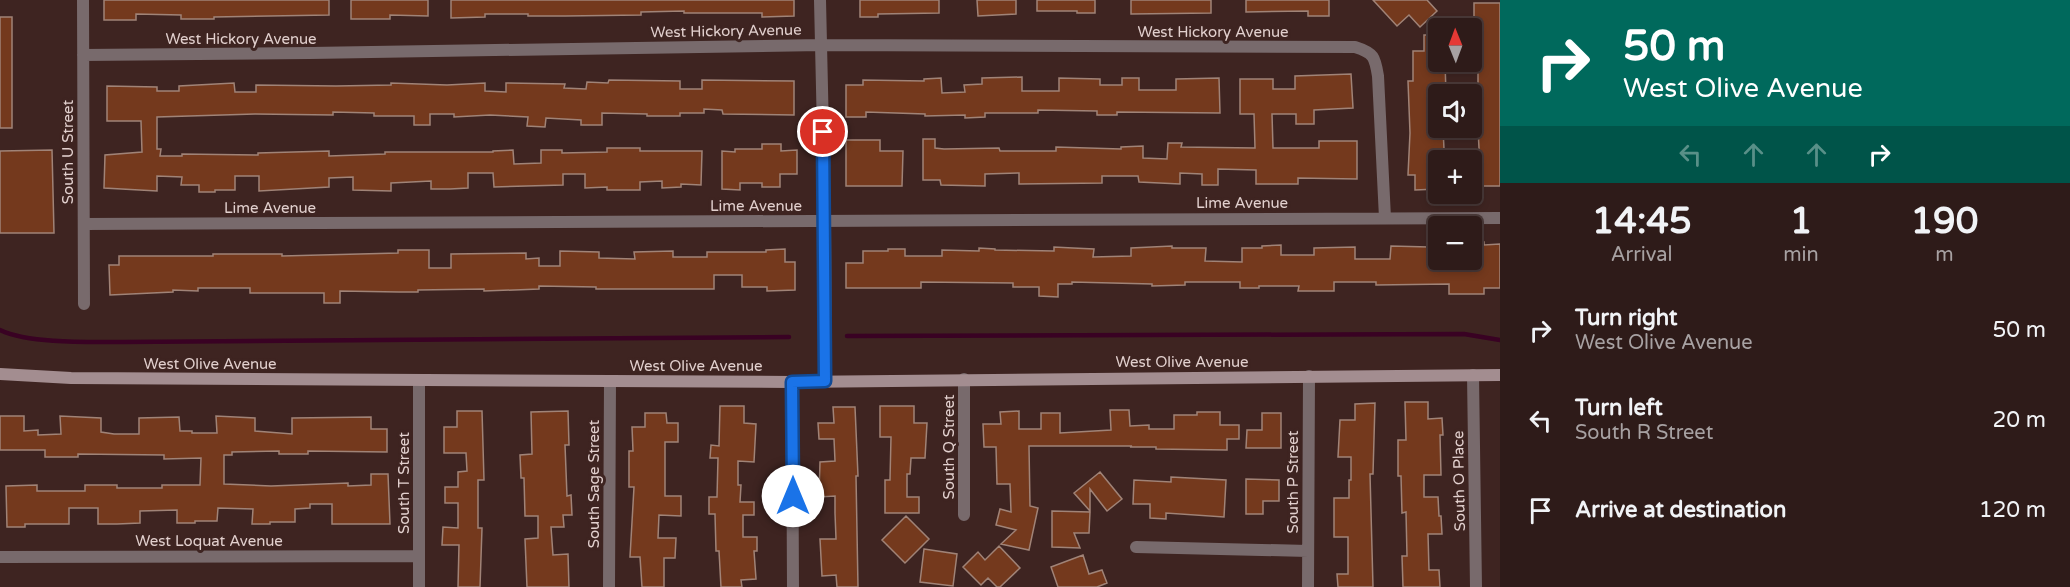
<!DOCTYPE html>
<html lang="en">
<head>
<meta charset="utf-8">
<style>
  :root { --surface:#2e1b19; --page:#3a2826; --text:#f1f3f6; --muted:#a7a1a2; --line:#493938 }
  body { margin:0; font-family:"Varela Round",sans-serif; background:var(--page); color:var(--text); height:100vh; display:flex; flex-direction:column; font-size:22px; white-space:nowrap }
  * { box-sizing:border-box; margin:0 }
  p { font-size:20px; color:var(--muted) }
  .icon { flex:none; width:33px; height:33px; fill:none; stroke:currentColor; stroke-width:2; stroke-linecap:round; stroke-linejoin:round }
  .map { position:relative; flex:1; overflow:hidden }
  .sheet { display:flex; flex-direction:column; background:var(--surface); width:570px }
  .sheet>* { flex:none }
  .banner { background:#00695c; color:#fff; overflow:hidden }
  .needle { width:39px; rotate:359deg }
  .fabs { position:absolute; left:1428px; top:18px; display:grid; gap:12px }
  .fabs a { display:grid; place-items:center; width:54px; height:54px; border-radius:6px; background:var(--surface); box-shadow:0 3px 9px #0003,0 0 0 2px var(--line); font-size:30px }
  .pin { position:absolute; display:grid; place-items:center; width:51px; height:51px; color:#fff; margin:-26px; border:3px solid #fff; border-radius:50%; box-shadow:0 2px 6px #0007 }
  .me { position:absolute; width:66px; margin:-33px; rotate:0deg; stroke-linejoin:round; filter:drop-shadow(0 0 4px #0008) }
  .turn { display:flex; align-items:center; gap:21px; height:126px; padding:0 24px; font-size:27px }
  .turn .icon { width:78px; height:78px; stroke-width:2.5 }
  .turn b { display:block; font-size:42px; line-height:51px }
  .lanes { display:flex; align-items:center; height:57px; padding:0 24px; background:#0003; justify-content:center; gap:30px; direction:ltr }
  .lanes .off { opacity:.35 }
  .eta { display:flex; justify-content:space-evenly; align-items:center; height:102px; text-align:center }
  .eta b { font-size:36px; font-weight:700; line-height:42px }
  ul { padding:0; list-style:none }
  li { display:flex; align-items:center; gap:18px; height:90px; padding:0 24px }
  li div { flex:1 }
  li b { display:block; font-size:22px }
  li em { font-style:normal }
  main { display:flex; flex:1; min-height:0 }
  .map>svg:first-child { display:block }
  .lines { fill:none; stroke-linecap:round; stroke-linejoin:round }
  .stream { stroke:#390223; stroke-width:4.5 }
  .building { fill:#74391d; stroke:#a08377; stroke-width:1.5 }
  .street { stroke:#786a6c; stroke-width:12 }
  .secondary { stroke:#a38d90; stroke-width:12 }
  .route-casing { stroke:#114b97; stroke-width:15 }
  .route { stroke:#1a73e8; stroke-width:10 }
  .labels { text-anchor:middle; stroke-width:6; stroke-linejoin:round; paint-order:stroke }
  .street-label { font-size:15px; fill:#e2d0ce; stroke:#3e2421 }
</style>
</head>
<body>
<main>
<div class="map">
<svg width="1500" height="587" viewBox="0 0 1500 587">
  <rect width="100%" height="100%" fill="#3e2421"/>
  <g class="lines">
    <path class="stream" d="M0,330C30,344 90,342 123,342L789,337
      M847,336L1464,334L1500,340"/>
  </g>
  <path class="building" d="M104,0H329V15L214,17V19H181V15L136,14V20H104Z
    M351,0H428V16L390,15V19H351Z
    M451,0H794V16L762,17V13H684V11L641,12V15L565,16H528V14H485V17L451,18Z
    M860,0H939V13L878,14V17H860Z
    M977,0H1016V14L978,16Z
    M1037,0H1095V13H1077V11H1037Z
    M1131,0H1211V13L1131,14Z
    M1246,0H1329V16H1308V11L1246,12Z
    M1373,0H1427L1437,11L1420,27L1409,15L1397,26Z
    M1474,3H1500V186H1481L1478,129V60H1472V40H1474Z
    M0,17H12V128H0Z
    M1424,35H1438V62H1445L1446,94H1438V128H1443L1444,149H1438V189L1415,190V175H1408L1410,133L1408,81H1413V51H1424Z
    M1351,74L1353,108L1314,110V124H1296V114H1272L1273,148H1319V141H1357V179L1298,178V184H1256V170L1218,169V185H1202V174L1180,173V184L1139,182L1138,176H1102V183L1019,184V173L985,174V186L941,185L940,180H923V139H935V148L944,149L999,148L1000,151H1056V147L1121,149V147L1143,146V158L1167,159L1168,143H1182L1181,147L1255,148L1254,114H1240V79H1273V89H1295V76Z
    M1022,77V91H1059V78L1100,79V85H1122V78H1139V90H1176V79L1219,78L1220,113L1117,112V115H1097V111L1038,110V113H985V117L965,118V115L925,116V114L866,112V117H846V85H863V80L924,81V79L941,78L942,93L965,92L964,85L982,84V78Z
    M609,80L680,81V89H702V80L794,81V115L723,114L722,110L704,109V113H680V116H647V114L602,113V125H581V120L546,118L545,127L527,126L528,117L490,115L454,117V114H430V125H414V116H374V113L333,112V115L255,114L157,117V149H161L160,156H182V154L258,155V153L329,151V156L385,154V152H493V151L513,150L514,164L541,163V150H562V153L607,152V148H640V151H702L701,185L681,184V187L662,188V181L640,182V190H607V187L585,188V174H563V185L494,187L493,173H468V188L450,189H431V181L391,183V191L353,190V177L329,178V187L259,191V176H235V190H215V192H199V185H181L182,177L157,176V191L104,188L105,155L142,152L141,121H107V86L157,87V91H179V86L234,83L235,92H256V85L336,86L391,85V83L447,85L485,83V91L506,92V83L565,84L564,88L586,89L587,82L608,83Z
    M846,140H880V151H903L902,186H846Z
    M762,144H781V151L797,150V174H780V187H762V183H740V190L722,189V151L735,152V149H762Z
    M52,150L54,233H0V151Z
    M1472,242H1484V245L1500,244V288H1484V294H1449V284L1376,285V282H1334V291H1298L1299,286H1259V288H1240V282H1185V285L1152,286V284L1072,282V284H1058V297L1039,296V287H1013V283L921,282V288H846V263H863V251H888V249H905V256H942V250L979,251V248L995,249V250L1054,251V247L1073,248L1094,249L1093,257L1131,256V248L1172,246V248H1206L1205,261L1242,262V248H1262V246L1281,245V255H1314V248L1355,247V259H1390L1391,246L1429,247V253H1438V260H1472Z
    M785,249V262H795V290L767,291V287H742V275H714V289H596V287L539,286V289L484,291V289L418,290V292H399L340,291V303H324V293H250V288H198V291L173,290V292L110,295L109,265H119V256H213V254H282V256L398,253V250H429V268H451V254L526,253V259L539,258V266H560V251L599,252V258L635,259L634,252L673,251V257H707V252H766V250Z
    M1405,402H1428V419L1442,418L1443,435H1440L1441,475H1424V497H1438L1439,516H1441L1442,534H1428L1429,570H1439L1440,587H1403L1402,556H1407L1406,512L1402,513L1401,476H1398V440H1406Z
    M1375,403L1373,474H1370L1373,587H1338L1337,574H1348V537H1334V498H1349V480H1351V457H1338L1340,420H1355V404Z
    M720,406H744V423L756,424L754,462L738,461V485H741L740,502H754V515H743V537H757V551H754L756,579L741,580L742,587H721L719,551H716L715,514H709V497H717L718,458H710L711,445L719,446Z
    M880,406H914V423H927L925,458H911L910,474H907V497H919V513H885V480H890L891,437H880Z
    M833,407H855L858,476H856L858,587H837L836,575L822,576L820,539H836L835,513V496L819,497L820,462L835,461L834,439H819L818,423H834Z
    M1110,410H1129L1130,426L1149,425V429H1174V415H1197V412H1220V425H1239V439H1227V450L1156,449V447H1130L1132,446H1029L1030,506L1038,508L1029,550L1001,544L1016,530L996,525L1000,509L1011,512L1010,484H997L996,447H984L983,424H1001L1000,412L1019,411V429H1041V413H1060V433L1111,430Z
    M457,411H482L484,480H478V528H482L480,587H458L459,545H442L443,527L458,528V503H445V487H458V472L467,471L466,453H444V427H457Z
    M568,411L569,445H565L567,496L571,495L572,515H563L564,527H551L553,555L568,554L569,587H527L525,539L538,538V516H525L524,478H521L520,455L532,454L531,412Z
    M645,413H666L667,423H678V442H665V496H681V516L659,515L658,538H676L675,558H664V587H642L640,557H630L634,487H629V451H633L632,427H645Z
    M1262,413H1281V448H1246L1247,430H1262Z
    M0,416H24V431L38,430V435L61,434L60,416L101,418V432L114,434H139V418L179,417L180,431H192V433H217L216,416L255,418V431L292,434V418L371,417V429H387V452L308,451V454H279V451L232,452V455H224V484L271,486L348,483V486L371,485V474H388L390,524H332V504H310V508L295,509V522H270V524H252L253,509L218,508L217,521H195V523H177V510L140,511V523L117,524H98V508H69V524H25V527H7L6,486L37,485V491H85V485H117V488H162V485H200L201,458L164,459V455L78,454V457H45V450H0Z
    M1100,472L1122,499L1107,511L1090,489V511L1074,493Z
    M1171,477L1226,480L1224,517L1166,513V519L1150,518V504H1133L1134,480L1171,482Z
    M1246,479L1279,480V501H1263V514H1246Z
    M1052,511L1090,512L1089,533H1074L1080,548L1052,547Z
    M906,516L929,539L905,563L882,540Z
    M999,546L1020,568L1000,587H997L988,578L981,585L963,567L978,552L985,560Z
    M924,549L957,554L953,586L920,582Z
    M1083,555L1089,574L1102,570L1107,583L1097,587H1058L1051,567Z"/>
  <g class="lines">
    <path class="street" d="M83,0L84,304
      M820,0L825,220L826,381
      M83,55L310,53L821,45L1355,47C1374,53 1375,57 1378,76L1385,218
      M84,224L1500,218
      M1473,375L1476,587
      M792,382L793,587
      M964,515V379
      M1136,547L1308,551
      M0,557L419,556
      M419,587V380
      M609,587L610,381
      M1308,587L1309,376"/>
    <path class="secondary" d="M0,374L71,378L792,382L1500,375"/>
  </g>
  <g class="lines">
    <defs>
      <path id="route" d="M793,496L792,382L825,381L823,132"/>
    </defs>
    <use href="#route" class="route-casing"/>
    <use href="#route" class="route"/>
  </g>
  <g class="labels">
    <g class="street-label">
      <text transform="translate(726 31) rotate(-1)" y="5">West Hickory Avenue</text>
      <text x="1213" y="37">West Hickory Avenue</text>
      <text x="241" y="44">West Hickory Avenue</text>
      <text transform="translate(68 152) rotate(-90)" y="5">South U Street</text>
      <text x="1242" y="208">Lime Avenue</text>
      <text x="756" y="211">Lime Avenue</text>
      <text x="270" y="213">Lime Avenue</text>
      <text x="1182" y="367">West Olive Avenue</text>
      <text x="210" y="369">West Olive Avenue</text>
      <text x="696" y="371">West Olive Avenue</text>
      <text transform="translate(949 447) rotate(-90)" y="5">South Q Street</text>
      <text transform="translate(1459 481) rotate(-91)" y="5">South O Place</text>
      <text transform="translate(1293 482) rotate(-90)" y="5">South P Street</text>
      <text transform="translate(404 483) rotate(-90)" y="5">South T Street</text>
      <text transform="translate(594 484) rotate(-90)" y="5">South Sage Street</text>
      <text x="209" y="546">West Loquat Avenue</text>
    </g>
  </g>
</svg>
<div class="fabs">
<a><svg class="needle" viewBox="-14 -14 28 28"><path d="M0-13l5 13h-10z" fill="#e53935"/><path d="M0 13l5-13h-10z" fill="#a7a1a2"/></svg></a>
<a><svg class="icon" aria-label="sound" viewBox="0 0 24 24"><path d="M4 9h4l5-4v14l-5-4H4zM17 9q2 3 0 6"/></svg></a>
<a>+</a>
<a>−</a>
</div>
<div class="pin" style="left:823px;top:132px;background:#d93025"><svg class="icon" aria-label="arrive" viewBox="0 0 24 24"><path d="M6 21V4h12l-3 4 3 4H6"/></svg></div>
<svg class="me" style="left:793px;top:496px" viewBox="-20 -20 40 40"><circle r="19" fill="#fff"/><path d="M0-13L10 11 0 6-10 11z" fill="#1a73e8"/></svg>
</div>
<section class="sheet">
<div class="banner">
<div class="turn"><svg class="icon" aria-label="right" viewBox="0 0 24 24"><path d="M7 20v-9h11M14 6l5 5-5 5"/></svg><div><b>50 m</b>West Olive Avenue</div></div>
<div class="lanes"><svg class="icon off" aria-label="left" viewBox="0 0 24 24"><path d="M17 20v-9H6M10 6l-5 5 5 5"/></svg><svg class="icon off" aria-label="ahead" viewBox="0 0 24 24"><path d="M12 20V5M6 11l6-6 6 6"/></svg><svg class="icon off" aria-label="ahead" viewBox="0 0 24 24"><path d="M12 20V5M6 11l6-6 6 6"/></svg><svg class="icon" aria-label="right" viewBox="0 0 24 24"><path d="M7 20v-9h11M14 6l5 5-5 5"/></svg></div>
</div>
<div class="eta">
<div><b>14:45</b><p>Arrival</p></div>
<div><b>1</b><p>min</p></div>
<div><b>190</b><p>m</p></div>
</div>
<ul>
<li><svg class="icon" aria-label="right" viewBox="0 0 24 24"><path d="M7 20v-9h11M14 6l5 5-5 5"/></svg><div><b>Turn right</b><p>West Olive Avenue</p></div><em>50 m</em></li>
<li><svg class="icon" aria-label="left" viewBox="0 0 24 24"><path d="M17 20v-9H6M10 6l-5 5 5 5"/></svg><div><b>Turn left</b><p>South R Street</p></div><em>20 m</em></li>
<li><svg class="icon" aria-label="arrive" viewBox="0 0 24 24"><path d="M6 21V4h12l-3 4 3 4H6"/></svg><div><b>Arrive at destination</b></div><em>120 m</em></li>
</ul>
</section>
</main>
</body>
</html>
